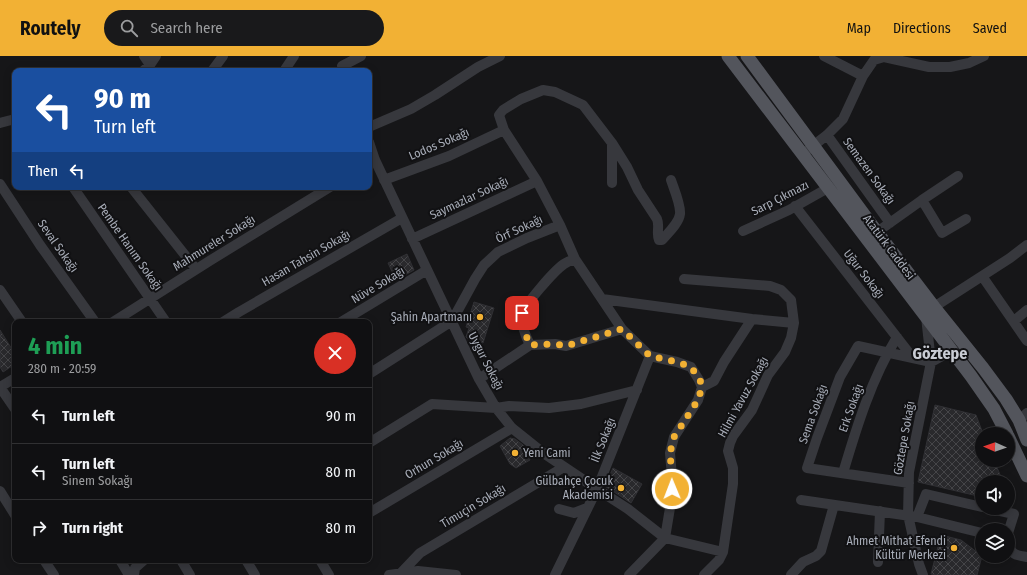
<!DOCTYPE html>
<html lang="en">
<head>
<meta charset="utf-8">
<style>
  :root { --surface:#101012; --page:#19191b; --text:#f1f3f6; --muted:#9c9d9f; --line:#303032; --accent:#f2b134 }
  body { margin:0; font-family:"Fira Sans Condensed",sans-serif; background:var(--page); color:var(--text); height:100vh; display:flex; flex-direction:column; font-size:15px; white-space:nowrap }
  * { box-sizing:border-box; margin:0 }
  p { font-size:13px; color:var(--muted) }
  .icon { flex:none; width:22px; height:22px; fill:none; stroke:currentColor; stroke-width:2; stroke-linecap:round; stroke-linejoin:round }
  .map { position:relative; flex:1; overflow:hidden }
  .panel { position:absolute; left:12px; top:263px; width:360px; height:244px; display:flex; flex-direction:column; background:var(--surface); border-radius:8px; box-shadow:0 2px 10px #0003,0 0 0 1px var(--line) }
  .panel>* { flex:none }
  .guide { position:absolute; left:12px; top:12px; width:360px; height:122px; border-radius:8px; box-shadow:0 2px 10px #0003,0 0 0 1px var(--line); background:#1a4fa0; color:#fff; overflow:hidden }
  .needle { width:26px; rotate:272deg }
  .fabs { position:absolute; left:975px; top:371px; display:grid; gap:8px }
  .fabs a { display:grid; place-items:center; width:40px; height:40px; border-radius:50%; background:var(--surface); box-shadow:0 2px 10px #0003,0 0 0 1px var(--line); font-size:20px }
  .pin { position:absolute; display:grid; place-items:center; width:34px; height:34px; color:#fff; margin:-17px; border-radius:8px; box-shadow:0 2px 6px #0006 }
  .me { position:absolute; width:44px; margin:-22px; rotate:359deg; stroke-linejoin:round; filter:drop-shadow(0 0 3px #0008) }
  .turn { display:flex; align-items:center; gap:14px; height:84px; padding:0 16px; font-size:18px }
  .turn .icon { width:52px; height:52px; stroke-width:2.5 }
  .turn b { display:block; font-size:28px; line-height:34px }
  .then { display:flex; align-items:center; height:38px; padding:0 16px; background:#0003; gap:8px; font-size:15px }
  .round { display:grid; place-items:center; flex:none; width:42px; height:42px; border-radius:21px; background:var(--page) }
  .overview { display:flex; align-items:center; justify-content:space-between; height:68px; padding:0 16px }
  h1 { font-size:24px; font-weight:700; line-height:30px; color:#1e9e55 }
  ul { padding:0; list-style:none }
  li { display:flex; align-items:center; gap:12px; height:56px; padding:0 16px; border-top:1px solid var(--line) }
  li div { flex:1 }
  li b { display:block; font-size:15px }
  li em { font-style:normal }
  header { display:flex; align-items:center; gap:24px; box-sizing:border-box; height:56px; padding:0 20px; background:var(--accent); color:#111 }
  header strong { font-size:19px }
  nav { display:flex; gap:22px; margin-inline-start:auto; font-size:14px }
  .search { width:280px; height:36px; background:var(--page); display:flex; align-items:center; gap:10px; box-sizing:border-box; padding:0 14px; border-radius:22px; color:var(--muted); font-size:15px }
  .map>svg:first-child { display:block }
  .building { fill:url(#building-cross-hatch); stroke:#303034 }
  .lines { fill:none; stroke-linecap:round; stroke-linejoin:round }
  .minor { stroke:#37383d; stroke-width:10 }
  .major { stroke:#53555c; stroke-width:13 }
  .route { stroke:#f2b134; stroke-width:7; stroke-dasharray:0 12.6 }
  .poi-dot { fill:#f2b134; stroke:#111113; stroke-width:1.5 }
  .labels { text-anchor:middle; stroke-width:4; stroke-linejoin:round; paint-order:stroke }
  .street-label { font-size:12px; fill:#a8adb8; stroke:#111113 }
  .poi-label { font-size:12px; fill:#a8adb8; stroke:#111113; text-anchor:end }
  .district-label { font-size:16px; font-weight:bold; fill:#c9ccd4; stroke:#111113 }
</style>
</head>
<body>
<header>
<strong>Routely</strong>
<div class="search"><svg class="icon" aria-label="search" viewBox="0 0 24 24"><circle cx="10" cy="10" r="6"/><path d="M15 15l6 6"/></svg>Search here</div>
<nav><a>Map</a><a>Directions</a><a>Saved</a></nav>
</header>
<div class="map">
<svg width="1027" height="519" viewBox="0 0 1027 519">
  <defs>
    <pattern id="building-cross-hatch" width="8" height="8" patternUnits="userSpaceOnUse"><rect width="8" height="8" fill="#29292c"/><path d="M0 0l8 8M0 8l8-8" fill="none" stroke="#454548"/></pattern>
  </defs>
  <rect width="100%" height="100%" fill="#161618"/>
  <path class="building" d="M407,198L414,214L396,224L388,207Z
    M474,246L494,252L483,287L467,282L466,281L469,272L466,271Z
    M0,274L15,298V308L3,316L0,311Z
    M935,349L976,359L982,375V404H994L1003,426H982V441L918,426Z
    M510,382L515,383L523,389L530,404L516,412L510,408L500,390Z
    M613,412L642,428L631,447L605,430Z
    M941,479L961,484L982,500L977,519H936L931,518Z"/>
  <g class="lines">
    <path class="minor" d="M144,0L150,9
      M824,0L863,20
      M342,10L361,0
      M143,15L150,9L156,0
      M212,15L223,0
      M284,15L294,0
      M0,67L15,63
      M369,71L411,53L435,39L478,11L500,0
      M827,79L890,167
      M369,86L375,104L479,323L496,352L512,372L542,396L597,433L628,453L665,482L723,496
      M809,93L827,79L843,63L863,20L874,4L884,1L929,11H950L969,7L984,0
      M384,124L449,100L504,74
      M612,127V87
      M0,128L40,189L95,266
      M73,131L166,266
      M131,131L196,213
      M922,144L958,120
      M795,150L913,302
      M743,175L789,154L828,132
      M877,176L922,144L942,177L966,163
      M412,183L537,125
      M982,220L1027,285
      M684,223L770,230L781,234L791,244L794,267L791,282L785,296L768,319L752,354L733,380L730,387L728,395L733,412V428L723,496L719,504L704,519
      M0,234L22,266
      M602,243L752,263L794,267
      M1014,265L1027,254
      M113,266L211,204L330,131
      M223,266L239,256L402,162
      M341,266L427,214
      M530,289C525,279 521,269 522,259C523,250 555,214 564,208C567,206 572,204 575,203
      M931,306L951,295
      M369,318L452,265L475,223L484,209L498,196L527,182L560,169
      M479,323L530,289L555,288L566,290L622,273
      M0,331L15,353
      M0,331L15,322
      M702,331L714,325L724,306L752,263
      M1019,364L1027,357
      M369,387L432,348L496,352L509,350L549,352L581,348L637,334
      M843,417C857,370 871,324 897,281
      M909,427L807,412L817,382L840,321L858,290L931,306
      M0,435L15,459
      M801,444L917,461L982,477
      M987,452L1014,458L1008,477
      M559,453L574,457L587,452
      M369,457L512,372
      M917,461L926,438L982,451
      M1008,487C1012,499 1015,499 1027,501
      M44,504L54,519
      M120,504L129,519
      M181,504L190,519
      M246,504L255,519
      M320,504L329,519
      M878,506L880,455
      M400,518L420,497L564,411
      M134,519L135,512L144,504
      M389,519L418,515L456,519
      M555,519L597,433L650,300
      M629,519L665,482L671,446L672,421L670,397L674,381L698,344L702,331L699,324L691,311L677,306L650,300L622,273L575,203L560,169L537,125L504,74L499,59L503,54L521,43L543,34L555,36L583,49L612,87L627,111L638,134L657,163C660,170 656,177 659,184H662C668,177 679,167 680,158C681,149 674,133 671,124
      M791,519L803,506L816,500L821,495L834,449
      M923,519L919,508L908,459L909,416L931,306L926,261L934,251L1010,202L1027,189"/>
    <path class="major" d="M728,0L971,320L994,353L1007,378
      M747,0L877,176L934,251L983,312L1006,343L1019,364L1027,384
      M1008,380L1027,420"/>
  </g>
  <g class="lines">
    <path class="route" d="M522,257L523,272L530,289L555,288L566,290L622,273L650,300L677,306L691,311L700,324L702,331L698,344L674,381L670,397L672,421V433"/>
  </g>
  <g class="poi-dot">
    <circle cx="480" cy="261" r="4"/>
    <circle cx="515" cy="397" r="4"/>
    <circle cx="621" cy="432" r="4"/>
    <circle cx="954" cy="492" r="4"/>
  </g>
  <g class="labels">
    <g class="street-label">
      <text transform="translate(439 88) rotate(-23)" y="4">Lodos Sokağı</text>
      <text transform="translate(869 115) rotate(54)" y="4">Semazen Sokağı</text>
      <text transform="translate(469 142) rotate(-25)" y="4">Saymazlar Sokağı</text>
      <text transform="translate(780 142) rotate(-27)" y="4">Sarp Çıkmazı</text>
      <text transform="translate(519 173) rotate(-25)" y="4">Örf Sokağı</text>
      <text transform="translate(214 187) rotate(-32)" y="4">Mahmureler Sokağı</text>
      <text transform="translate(58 190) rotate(55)" y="4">Seval Sokağı</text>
      <text transform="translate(130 191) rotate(55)" y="4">Pembe Hanım Sokağı</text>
      <text transform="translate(889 191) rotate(53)" y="4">Atatürk Caddesi</text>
      <text transform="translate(306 202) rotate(-30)" y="4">Hasan Tahsin Sokağı</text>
      <text transform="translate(864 218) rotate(52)" y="4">Uğur Sokağı</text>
      <text transform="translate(378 229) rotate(-31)" y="4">Nüve Sokağı</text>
      <text transform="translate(486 305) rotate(63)" y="4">Uygur Sokağı</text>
      <text transform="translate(743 341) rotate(-61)" y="4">Hilmi Yavuz Sokağı</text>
      <text transform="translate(851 352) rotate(-70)" y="4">Erk Sokağı</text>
      <text transform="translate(813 358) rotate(-70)" y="4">Sema Sokağı</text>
      <text transform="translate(904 382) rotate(-80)" y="4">Göztepe Sokağı</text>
      <text transform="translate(603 384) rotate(-68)" y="4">İlk Sokağı</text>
      <text transform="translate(434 403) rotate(-31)" y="4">Orhun Sokağı</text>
      <text transform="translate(473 450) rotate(-31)" y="4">Timuçin Sokağı</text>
    </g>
    <g class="poi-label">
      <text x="472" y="265">Şahin Apartmanı</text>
      <text x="523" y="401" text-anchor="start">Yeni Cami</text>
      <text x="613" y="429">Gülbahçe Çocuk<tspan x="613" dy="14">Akademisi</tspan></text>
      <text x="946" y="489">Ahmet Mithat Efendi<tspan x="946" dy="14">Kültür Merkezi</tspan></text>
    </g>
    <g class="district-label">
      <text x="940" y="303">Göztepe</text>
    </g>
  </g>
</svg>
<div class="fabs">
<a><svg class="needle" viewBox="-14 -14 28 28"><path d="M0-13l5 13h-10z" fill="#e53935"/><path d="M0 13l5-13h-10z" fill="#9c9d9f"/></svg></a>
<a><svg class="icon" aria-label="sound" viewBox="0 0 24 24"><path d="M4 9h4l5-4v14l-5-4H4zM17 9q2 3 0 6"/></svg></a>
<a><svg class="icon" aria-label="layers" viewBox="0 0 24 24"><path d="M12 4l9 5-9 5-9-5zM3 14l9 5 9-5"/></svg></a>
</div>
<div class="pin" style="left:522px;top:257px;background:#d93025"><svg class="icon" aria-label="arrive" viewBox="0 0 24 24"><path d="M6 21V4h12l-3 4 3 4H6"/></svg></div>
<svg class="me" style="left:672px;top:433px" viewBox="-20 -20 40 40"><circle r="17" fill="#f2b134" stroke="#fff" stroke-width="3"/><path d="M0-11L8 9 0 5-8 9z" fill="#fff"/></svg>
<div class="guide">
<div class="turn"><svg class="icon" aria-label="left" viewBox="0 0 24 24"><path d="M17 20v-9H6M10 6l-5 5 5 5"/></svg><div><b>90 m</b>Turn left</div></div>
<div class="then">Then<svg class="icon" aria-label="left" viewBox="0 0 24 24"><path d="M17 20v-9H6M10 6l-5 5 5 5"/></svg></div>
</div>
<section class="panel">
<div class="overview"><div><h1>4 min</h1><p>280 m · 20:59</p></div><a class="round" style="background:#d93025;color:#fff"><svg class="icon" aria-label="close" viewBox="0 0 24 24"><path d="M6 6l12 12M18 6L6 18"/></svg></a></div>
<ul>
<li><svg class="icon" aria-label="left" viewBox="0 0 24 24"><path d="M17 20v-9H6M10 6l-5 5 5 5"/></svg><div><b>Turn left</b></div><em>90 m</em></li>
<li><svg class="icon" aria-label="left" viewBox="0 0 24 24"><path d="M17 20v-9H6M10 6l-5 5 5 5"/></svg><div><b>Turn left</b><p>Sinem Sokağı</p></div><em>80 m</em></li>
<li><svg class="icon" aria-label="right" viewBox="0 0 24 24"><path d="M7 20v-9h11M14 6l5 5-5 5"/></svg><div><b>Turn right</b></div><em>80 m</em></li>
</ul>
</section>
</div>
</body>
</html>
